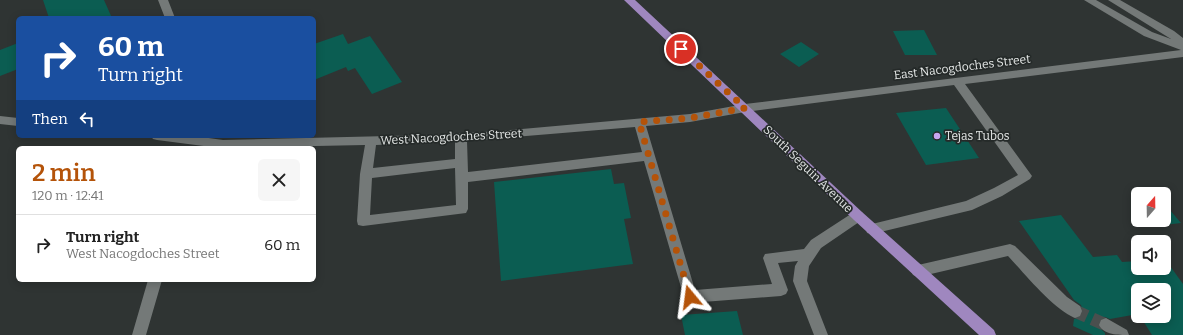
<!DOCTYPE html>
<html lang="en">
<head>
<meta charset="utf-8">
<style>
  :root { --surface:#fff; --page:#f6f6f6; --text:#222; --muted:#767676; --line:#e0e0e0; --accent:#b45309 }
  body { margin:0; font-family:Bitter,serif; background:var(--page); color:var(--text); height:100vh; display:flex; flex-direction:column; font-size:15px; white-space:nowrap }
  * { box-sizing:border-box; margin:0 }
  p { font-size:13px; color:var(--muted) }
  .icon { flex:none; width:22px; height:22px; fill:none; stroke:currentColor; stroke-width:2; stroke-linecap:round; stroke-linejoin:round }
  .map { position:relative; flex:1; overflow:hidden }
  .details { position:absolute; left:16px; top:146px; width:300px; height:136px; display:flex; flex-direction:column; background:var(--surface); border-radius:6px; box-shadow:0 2px 10px #0003 }
  .details>* { flex:none }
  .hud { position:absolute; left:16px; top:16px; width:300px; height:122px; border-radius:6px; box-shadow:0 2px 10px #0003; background:#1a4fa0; color:#fff; overflow:hidden }
  .needle { width:26px; rotate:20deg }
  .buttons { position:absolute; left:1131px; top:187px; display:grid; gap:8px }
  .buttons a { display:grid; place-items:center; width:40px; height:40px; border-radius:6px; background:var(--surface); box-shadow:0 2px 10px #0003; font-size:20px }
  .pin { position:absolute; display:grid; place-items:center; width:34px; height:34px; color:#fff; margin:-17px; border:2px solid #fff; border-radius:50%; box-shadow:0 1px 4px #0007 }
  .me { position:absolute; width:44px; margin:-22px; rotate:344deg; stroke-linejoin:round; filter:drop-shadow(0 0 3px #0008) }
  .turn { display:flex; align-items:center; gap:14px; height:84px; padding:0 16px; font-size:18px }
  .turn .icon { width:52px; height:52px; stroke-width:2.5 }
  .turn b { display:block; font-size:28px; line-height:34px }
  .then { display:flex; align-items:center; height:38px; padding:0 16px; background:#0003; gap:8px; font-size:15px }
  .round { display:grid; place-items:center; flex:none; width:42px; height:42px; border-radius:6px; background:var(--page) }
  .head { display:flex; align-items:center; justify-content:space-between; height:68px; padding:0 16px }
  h1 { font-size:24px; font-weight:600; line-height:30px; color:var(--accent) }
  ul { padding:0; list-style:none }
  li { display:flex; align-items:center; gap:12px; height:60px; padding:0 16px; border-top:1px solid var(--line) }
  li div { flex:1 }
  li b { display:block; font-size:15px }
  li em { font-style:normal }
  .map>svg:first-child { display:block }
  .building { fill:#0b5d52 }
  .lines { fill:none; stroke-linecap:round; stroke-linejoin:round }
  .minor-tunnel { stroke:#4a4f4e; stroke-width:13; stroke-dasharray:13 6; stroke-linecap:butt }
  .minor { fill:#747978; fill-rule:evenodd }
  .major { fill:#9f87bf; fill-rule:evenodd }
  .route { stroke:#b45309; stroke-width:7; stroke-dasharray:0 12.6 }
  .poi-dot { fill:#c7a6f0; stroke:#252a29; stroke-width:1.5 }
  .labels { text-anchor:middle; stroke-width:3.5; stroke-linejoin:round; paint-order:stroke }
  .street-label { font-size:12px; fill:#e4e7e6; stroke:#252a29 }
  .poi-label { font-size:12px; fill:#e4e7e6; stroke:#252a29; text-anchor:start }
</style>
</head>
<body>
<div class="map">
<svg width="1183" height="335" viewBox="0 0 1183 335">
  <rect width="100%" height="100%" fill="#2f3433"/>
  <path class="building" d="M43,0H104L112,18H49Z
    M924,30L937,55H905L893,31Z
    M343,34L348,44L370,36L402,82L372,94L355,68L348,71L346,67L314,80V44Z
    M801,42L819,54L799,67L780,54Z
    M18,43V69L0,76V50Z
    M946,108L979,158L926,165L896,113Z
    M611,169L614,184L624,183L631,218L624,219L633,264L501,281L494,182Z
    M1164,203L1181,223L1148,227L1142,220H1164Z
    M1061,215L1093,257L1117,255L1122,262L1138,261V268H1164L1165,259L1183,284V335H1152L1140,316H1164V290H1138V314L1110,319L1105,317L1100,319L1098,326L1105,333V335H1093L1073,326L1074,319L1081,317L1083,312L1081,305L1074,300L1019,221Z
    M737,311L743,335H685L681,315Z"/>
  <g class="lines">
    <path class="minor-tunnel" d="M1075,311L1106,325"/>
    <path class="minor" d="M158,0H168L175,18H165Z
      M1084,0H1096L1152,32L1171,39L1108,0H1120L1174,31L1183,38V57L965,84L1032,176L1030,179L1002,196L972,210L872,234L867,233L866,229L867,225L872,224L966,201L994,188L1018,175L954,85L745,112L690,122L646,126L695,290L772,284L763,258L765,254L804,249L811,240L854,212L858,211L862,212L864,216L862,220L821,248L809,266L807,281L828,335H814L793,281L795,266L798,261L778,263L788,290L786,294L781,296L690,303L685,301L644,161L468,182V209L466,213L363,226L358,225L357,221L360,174L365,145L219,148L157,140L153,139L151,136H194L223,140L430,135L500,131L690,114L745,104L1181,50L1144,36ZM635,127L642,152L468,172L467,141ZM455,142V159L373,168L376,145ZM455,168L456,205L370,215L372,178Z
      M0,116L18,118V126L0,124Z
      M1010,244L1015,246L1067,297L1080,306L1082,311L1080,316L1075,318C1053,309 1025,274 1008,256L918,277L913,275L911,271L913,267L918,265Z
      M148,280H162L146,335H132Z
      M1106,318L1127,330L1129,335C1118,335 1104,335 1099,325L1101,320Z"/>
    <path class="major" d="M624,0H635L862,212L994,330L996,335H979L854,220Z"/>
  </g>
  <g class="lines">
    <path class="route" d="M681,49L745,108L690,118L639,122L690,297"/>
  </g>
  <circle class="poi-dot" cx="937" cy="136" r="4"/>
  <g class="labels">
    <g class="street-label">
      <text transform="translate(962 67) rotate(-7)" y="4">East Nacogdoches Street</text>
      <text transform="translate(451 137) rotate(-3)" y="4">West Nacogdoches Street</text>
      <text transform="translate(808 169) rotate(44)" y="4">South Seguin Avenue</text>
    </g>
    <g class="poi-label">
      <text x="945" y="140">Tejas Tubos</text>
    </g>
  </g>
</svg>
<div class="buttons">
<a><svg class="needle" viewBox="-14 -14 28 28"><path d="M0-13l5 13h-10z" fill="#e53935"/><path d="M0 13l5-13h-10z" fill="#767676"/></svg></a>
<a><svg class="icon" aria-label="sound" viewBox="0 0 24 24"><path d="M4 9h4l5-4v14l-5-4H4zM17 9q2 3 0 6"/></svg></a>
<a><svg class="icon" aria-label="layers" viewBox="0 0 24 24"><path d="M12 4l9 5-9 5-9-5zM3 14l9 5 9-5"/></svg></a>
</div>
<div class="pin" style="left:681px;top:49px;background:#d93025"><svg class="icon" aria-label="arrive" viewBox="0 0 24 24"><path d="M6 21V4h12l-3 4 3 4H6"/></svg></div>
<svg class="me" style="left:690px;top:297px" viewBox="-20 -20 40 40"><path d="M0-17L14 15 0 8-14 15z" fill="#b45309" stroke="#fff" stroke-width="4"/></svg>
<div class="hud">
<div class="turn"><svg class="icon" aria-label="right" viewBox="0 0 24 24"><path d="M7 20v-9h11M14 6l5 5-5 5"/></svg><div><b>60 m</b>Turn right</div></div>
<div class="then">Then<svg class="icon" aria-label="left" viewBox="0 0 24 24"><path d="M17 20v-9H6M10 6l-5 5 5 5"/></svg></div>
</div>
<section class="details">
<div class="head"><div><h1>2 min</h1><p>120 m · 12:41</p></div><a class="round"><svg class="icon" aria-label="close" viewBox="0 0 24 24"><path d="M6 6l12 12M18 6L6 18"/></svg></a></div>
<ul>
<li><svg class="icon" aria-label="right" viewBox="0 0 24 24"><path d="M7 20v-9h11M14 6l5 5-5 5"/></svg><div><b>Turn right</b><p>West Nacogdoches Street</p></div><em>60 m</em></li>
</ul>
</section>
</div>
</body>
</html>
